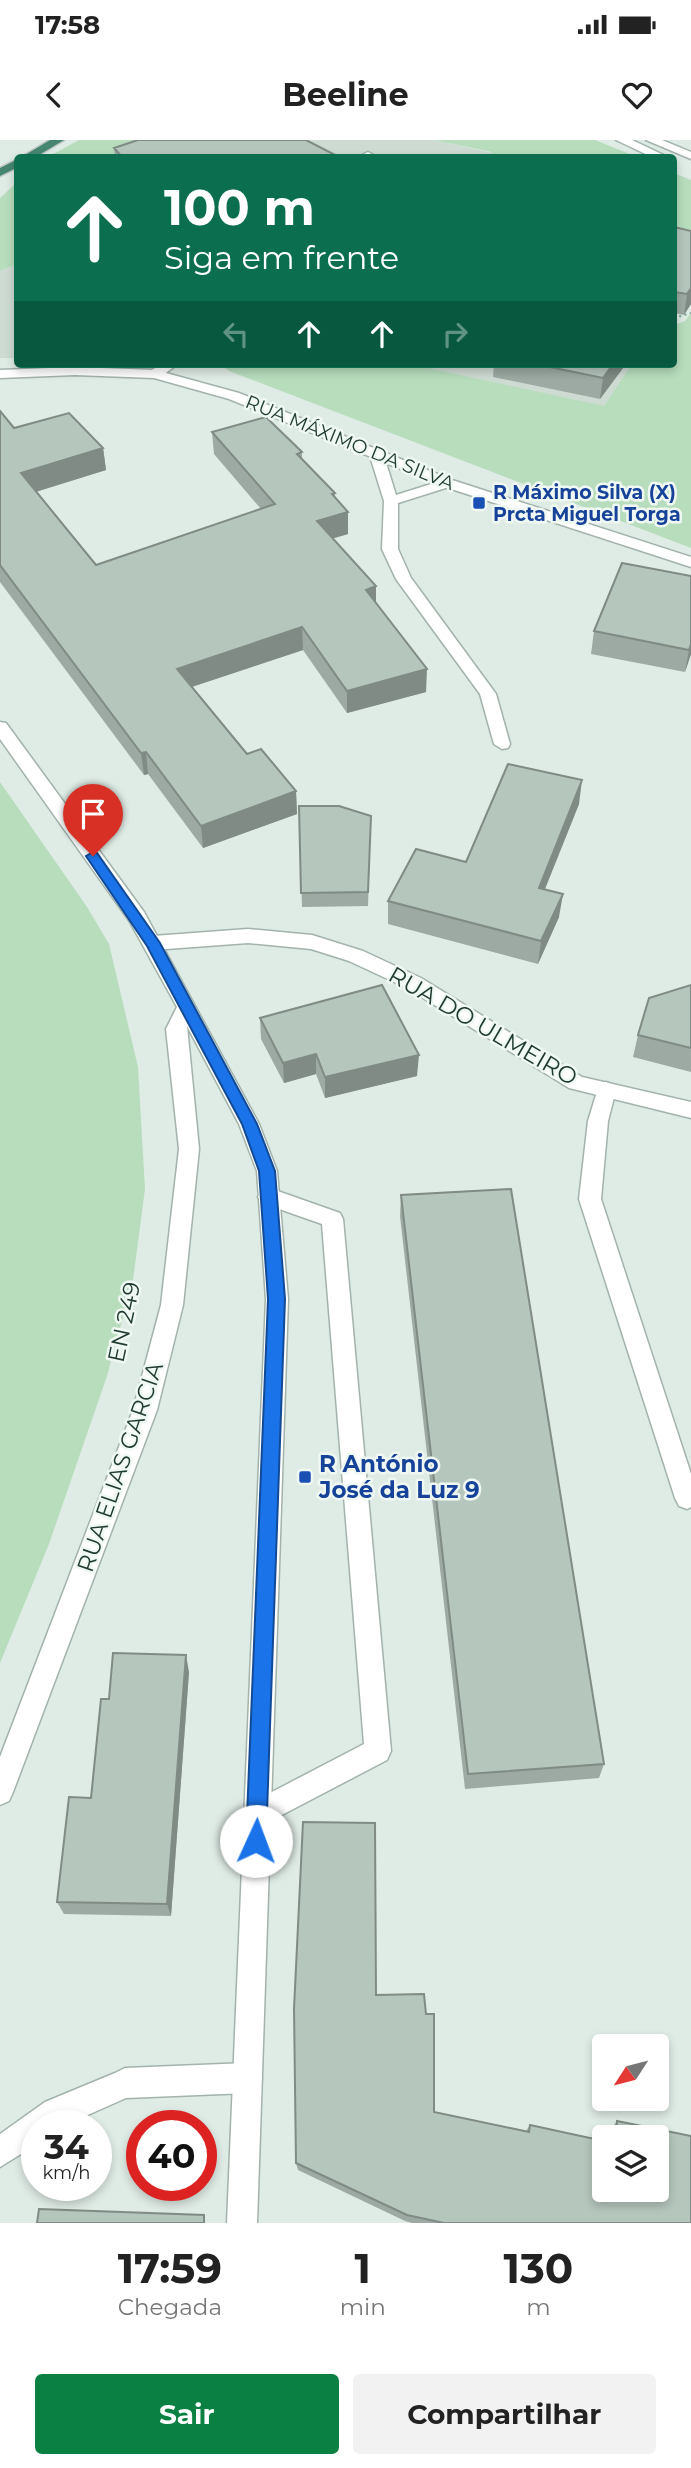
<!DOCTYPE html>
<html lang="pt">
<head>
<meta charset="utf-8">
<style>
  :root { --surface:#fff; --page:#f2f2f2; --text:#222; --muted:#767676; --accent:#0b8043 }
  body { margin:0; font-family:Montserrat,sans-serif; background:var(--page); color:var(--text); height:100vh; display:flex; flex-direction:column; font-size:26px; white-space:nowrap }
  * { box-sizing:border-box; margin:0 }
  p { font-size:23px; color:var(--muted) }
  .icon { flex:none; width:38px; height:38px; fill:none; stroke:currentColor; stroke-width:2; stroke-linecap:round; stroke-linejoin:round }
  .map { position:relative; height:2083px; overflow:hidden }
  .drawer { display:flex; flex-direction:column; background:var(--surface); flex:1 }
  .drawer>* { flex:none }
  .top-card { position:absolute; left:14px; top:14px; width:663px; height:214px; border-radius:7px; box-shadow:0 4px 10px #0003; background:#0b6e4f; color:#fff; overflow:hidden }
  .needle { width:46px; rotate:234deg }
  .tools { position:absolute; left:592px; top:1894px; display:grid; gap:14px }
  .tools a { display:grid; place-items:center; width:77px; height:77px; border-radius:7px; background:var(--surface); box-shadow:0 4px 10px #0003; font-size:35px }
  .speed { position:absolute; left:21px; top:1970px; display:flex; gap:14px; font-size:35px; font-weight:700; text-align:center }
  .speed>* { display:grid; place-content:center; width:91px; height:91px; border-radius:50%; background:var(--surface); box-shadow:0 4px 10px #0003; line-height:1 }
  .speed small { font-size:18px; font-weight:400 }
  .speed .limit { border:10px solid #d22; background:#fff; color:#111 }
  .pin { position:absolute; display:grid; place-items:center; width:60px; height:60px; color:#fff; margin:-72px -30px; border-radius:50% 50% 50% 0; rotate:-45deg; box-shadow:0 0 7px #0007 }
  .pin .icon { rotate:45deg }
  .me { position:absolute; width:77px; margin:-38px; rotate:2deg; stroke-linejoin:round; filter:drop-shadow(0 0 5px #0008) }
  .turn { display:flex; align-items:center; gap:24px; height:147px; padding:0 35px; font-size:32px }
  .turn .icon { width:91px; height:91px; stroke-width:2.5 }
  .turn b { display:block; font-size:49px; line-height:60px }
  .lanes { display:flex; align-items:center; height:66px; padding:0 35px; background:#0003; justify-content:center; gap:35px; direction:ltr }
  .lanes .off { opacity:.35 }
  .eta { display:flex; justify-content:space-evenly; align-items:center; height:119px; text-align:center }
  .eta b { font-size:42px; font-weight:700; line-height:49px }
  .primary-button { display:flex; gap:14px; margin-top:auto; padding:14px 35px }
  .primary-button a { flex:1; height:80px; border-radius:7px; background:var(--accent); color:#fff; font-size:28px; font-weight:700; line-height:80px; text-align:center }
  .primary-button a+a { background:var(--page); color:var(--text) }
  .status { display:flex; justify-content:space-between; align-items:center; height:49px; padding:0 35px; background:var(--surface); direction:ltr }
  .status svg { height:19px; fill:currentColor }
  header { display:flex; justify-content:space-between; align-items:center; height:91px; padding:0 35px; background:var(--surface); font-size:32px; font-weight:700 }
  .map>svg:first-child { display:block }
  .built { fill:#cedbd3 }
  .green { fill:#b7ddbd }
  .lines { fill:none; stroke-linecap:round; stroke-linejoin:round }
  .service-casing { stroke:#a2b3ab; stroke-width:3 }
  .minor-casing { stroke:#a2b3ab; stroke-width:3 }
  .tertiary-casing { stroke:#a2b3ab; stroke-width:3 }
  .trunk-casing { stroke:#c1c8c5; stroke-width:3 }
  .path { stroke:#7eb09b; stroke-width:2.5; stroke-dasharray:2 3.5; stroke-linecap:butt }
  .service { fill:#fff; fill-rule:evenodd }
  .minor { fill:#fff; fill-rule:evenodd }
  .tertiary { fill:#fff; fill-rule:evenodd }
  .trunk { fill:#468670; fill-rule:evenodd }
  .wall { fill:#9caaa3 }
  .shaded-wall { fill:#7f8b84 }
  .building { fill:#b5c6bd; stroke:#7f8b84; stroke-width:2 }
  .route { fill:#1a73e8; stroke:#114b97; stroke-width:2 }
  .transit-dot { fill:#1a4fb4; stroke:#f0f8f3; stroke-width:2.5 }
  .labels { text-anchor:middle; stroke-width:5; stroke-linejoin:round; paint-order:stroke }
  .far-street-label { font-size:19px; fill:#203c31; stroke:#f0f8f3 }
  .far-transit-label { font-size:19px; font-weight:bold; fill:#164399; stroke:#f0f8f3; text-anchor:start }
  .street-label { font-size:23px; fill:#203c31; stroke:#f0f8f3 }
  .transit-label { font-size:23px; font-weight:bold; fill:#164399; stroke:#f0f8f3; text-anchor:start }
</style>
</head>
<body>
<div class="status"><b>17:58</b><svg viewBox="0 0 49 12"><path d="M0 12V9h3v3zM5 12V6h3v6zM10 12V3h3v9zM15 12V0h3v12zM26 1h20v11H26zM47 4h2v5h-2z"/></svg></div>
<header><svg class="icon" aria-label="back" viewBox="0 0 24 24"><path d="M15 5l-7 7 7 7"/></svg>Beeline<svg class="icon" aria-label="heart" viewBox="0 0 24 24"><path d="M12 20l-8-8c-3-5 5-10 8-4 3-6 11-1 8 4z"/></svg></header>
<div class="map">
<svg width="691" height="2083" viewBox="0 0 691 2083">
  <rect width="100%" height="100%" fill="#dfebe5"/>
  <path class="built" d="M194,0H434L493,13L486,18H134Z
    M17,124V218H0V131Z
    M402,224H633L602,270Z"/>
  <path class="green" d="M79,0H194L134,17L46,18Z
    M434,0H595L637,17H486L492,12Z
    M674,33L691,40V109L674,106Z
    M17,42V124L0,131V58Z
    M691,173V408L229,231L223,226L409,224L604,266L632,224H674V185L685,181Z
    M0,642L87,767L109,804L138,927L145,1049L133,1140L107,1236L49,1404L0,1523Z"/>
  <g class="lines">
    <defs>
      <path id="service" d="M368,12L379,18L364,17L362,15Z
        M606,942L613,945L616,950L608,981L601,1059L691,1334V1367L687,1369L679,1366L675,1358L579,1059L588,981L599,945Z
        M269,1048L340,1073L343,1079L391,1611L387,1620L257,1688L247,1685L244,1675L247,1665L364,1604L322,1084L262,1063L258,1057L262,1051Z"/>
      <path id="minor" d="M162,224H178L160,237H150V231Z
        M376,309L383,313L396,355L447,339L454,343L452,346L398,363V409L411,438L496,554L510,604L508,608L502,609L494,604L480,554L396,439L382,409L384,361L369,313Z
        M248,789L312,795L363,811L421,838L582,937L691,962V978L569,948L407,848L349,821L311,809L248,803L153,810L146,808L144,803L146,798L153,796Z
        M247,1923L257,1928L262,1938L257,1948L247,1953L126,1958L63,1986H37V2004L0,2027V1994L45,1962L115,1933L125,1928Z"/>
      <path id="tertiary" d="M616,0H632L670,18H654Z
        M646,0H662L691,12V19Z
        M75,227L155,230L239,253L452,340L691,417V427L442,346L229,259L154,238L75,235L0,238V230Z
        M0,582L6,583L144,772L259,984L277,1031L288,1159L257,2083H227L266,1159L257,1031L239,984L187,886L199,1009L183,1165L157,1270L13,1652L9,1661L0,1665V1617L133,1270L161,1165L179,1009L166,889L177,867L130,782L0,599Z"/>
      <path id="trunk" d="M50,0H64L34,18H20Z
        M18,19V27L0,36V28Z"/>
    </defs>
    <use href="#service" class="service-casing"/>
    <use href="#minor" class="minor-casing"/>
    <use href="#tertiary" class="tertiary-casing"/>
    <use href="#trunk" class="trunk-casing"/>
    <path class="path" d="M674,178L691,173"/>
    <use href="#service" class="service"/>
    <use href="#minor" class="minor"/>
    <use href="#tertiary" class="tertiary"/>
    <use href="#trunk" class="trunk"/>
  </g>
  <path class="wall" d="M114,8L341,18H115Z
    M674,87L691,91V164L684,175L674,173Z
    M494,224H626L600,259L493,237Z
    M0,271L14,288L103,308L106,330L36,352L96,425L261,369L214,314L212,292L302,312V319L335,353V358L348,394L333,398L376,446V462L426,552L347,573L303,510L192,547L247,614L296,651L297,674L203,708L148,634L144,635L0,442Z
    M691,436V514L685,532L591,514L594,491Z
    M579,664L545,749L559,777L538,824L388,784V761Z
    M299,666L371,676L368,766L302,767Z
    M691,845V932L633,917L638,895Z
    M260,878L417,936L325,958L316,934L284,943L261,899Z
    M401,1055L604,1624L599,1638L465,1649L400,1076Z
    M189,1532L171,1776L64,1774L57,1762L91,1658L109,1559Z
    M303,1682L375,1683L376,1855L424,1854L426,1874H434V1972L526,1991L530,1985L604,2001V2049H656V1997H609L610,1990L617,1981L691,1996V2083H412L405,2081L298,2030L296,2023L294,1869Z"/>
  <path class="shaded-wall" d="M691,148V164L684,175L687,154Z
    M613,224H626L600,259L603,238Z
    M103,308L106,330L25,355L21,333Z
    M348,372V394L318,403L317,381Z
    M376,446V469L366,450Z
    M302,487L303,510L179,551L177,529Z
    M691,504V514L685,532L689,510Z
    M427,529L426,552L347,573V551Z
    M146,612L148,634L144,635L141,613Z
    M582,640L579,664L536,771L539,748Z
    M296,651L297,674L203,708L201,686Z
    M563,754L559,777L538,824L541,801Z
    M316,914V934L284,943L283,923Z
    M419,915L417,936L325,958V937Z
    M186,1515L189,1532L171,1776L167,1764Z"/>
  <path class="building" d="M138,0H306L341,18H123L114,8Z
    M674,87L691,91V148L687,154L674,152Z
    M535,224H613L603,238Z
    M0,271L14,288L69,273L103,308L21,333L96,425L275,364L212,292L266,277L302,312L297,314L335,353L332,354L348,372L317,381L376,446L366,450L427,529L347,551L302,487L177,529L247,614L261,609L296,651L201,686L146,612L141,613L0,425Z
    M622,423L691,436V504L689,510L594,491Z
    M508,624L582,640L539,748L563,754L541,801L388,761L416,709L466,722Z
    M299,666H339L371,676L368,752L301,753Z
    M382,845L419,915L325,937L316,914L283,923L260,878Z
    M691,845V908L638,895L649,858Z
    M511,1049L604,1624L468,1634L401,1055Z
    M113,1513L186,1515L167,1764L57,1762L69,1657L91,1658L101,1559H109Z
    M303,1682L375,1683L376,1855L424,1854L426,1874H434V1972L529,1992L530,1985L604,2001V2049H656V1997H616L617,1981L691,1996V2083H444L407,2075L296,2023L294,1869Z
    M39,2069L204,2075V2083H37Z"/>
  <path class="route" d="M93,712L97,713L160,803L257,984L275,1031L285,1159L266,1701L263,1708L256,1711L249,1708L246,1701L268,1159L259,1031L242,984L147,806L86,716Z"/>
  <g class="transit-dot">
    <rect x="472" y="356" width="14" height="14" rx="3.5"/>
    <rect x="298" y="1330" width="14" height="14" rx="3.5"/>
  </g>
  <g class="labels">
    <g class="far-street-label">
      <text transform="translate(350 302) rotate(22)" y="7">RUA MÁXIMO DA SILVA</text>
    </g>
    <g class="far-transit-label">
      <text x="493" y="359">R Máximo Silva (X)<tspan x="493" dy="22">Prcta Miguel Torga</tspan></text>
    </g>
    <g class="street-label">
      <text transform="translate(483 886) rotate(30)" y="8">RUA DO ULMEIRO</text>
      <text transform="translate(124 1182) rotate(-78)" y="8">EN 249</text>
      <text transform="translate(120 1327) rotate(-71)" y="8">RUA ELIAS GARCIA</text>
    </g>
    <g class="transit-label">
      <text x="319" y="1332">R António<tspan x="319" dy="26">José da Luz 9</tspan></text>
    </g>
  </g>
</svg>
<div class="tools">
<a><svg class="needle" viewBox="-14 -14 28 28"><path d="M0-13l5 13h-10z" fill="#e53935"/><path d="M0 13l5-13h-10z" fill="#767676"/></svg></a>
<a><svg class="icon" aria-label="layers" viewBox="0 0 24 24"><path d="M12 4l9 5-9 5-9-5zM3 14l9 5 9-5"/></svg></a>
</div>
<div class="speed"><div>34<small>km/h</small></div><div class="limit">40</div></div>
<div class="pin" style="left:93px;top:716px;background:#d93025"><svg class="icon" aria-label="arrive" viewBox="0 0 24 24"><path d="M6 21V4h12l-3 4 3 4H6"/></svg></div>
<svg class="me" style="left:256px;top:1701px" viewBox="-20 -20 40 40"><circle r="19" fill="#fff"/><path d="M0-13L10 11 0 6-10 11z" fill="#1a73e8"/></svg>
<div class="top-card">
<div class="turn"><svg class="icon" aria-label="ahead" viewBox="0 0 24 24"><path d="M12 20V5M6 11l6-6 6 6"/></svg><div><b>100 m</b>Siga em frente</div></div>
<div class="lanes"><svg class="icon off" aria-label="left" viewBox="0 0 24 24"><path d="M17 20v-9H6M10 6l-5 5 5 5"/></svg><svg class="icon" aria-label="ahead" viewBox="0 0 24 24"><path d="M12 20V5M6 11l6-6 6 6"/></svg><svg class="icon" aria-label="ahead" viewBox="0 0 24 24"><path d="M12 20V5M6 11l6-6 6 6"/></svg><svg class="icon off" aria-label="right" viewBox="0 0 24 24"><path d="M7 20v-9h11M14 6l5 5-5 5"/></svg></div>
</div>
</div>
<section class="drawer">
<div class="eta">
<div><b>17:59</b><p>Chegada</p></div>
<div><b>1</b><p>min</p></div>
<div><b>130</b><p>m</p></div>
</div>
<div class="primary-button"><a>Sair</a><a>Compartilhar</a></div>
</section>
</body>
</html>
